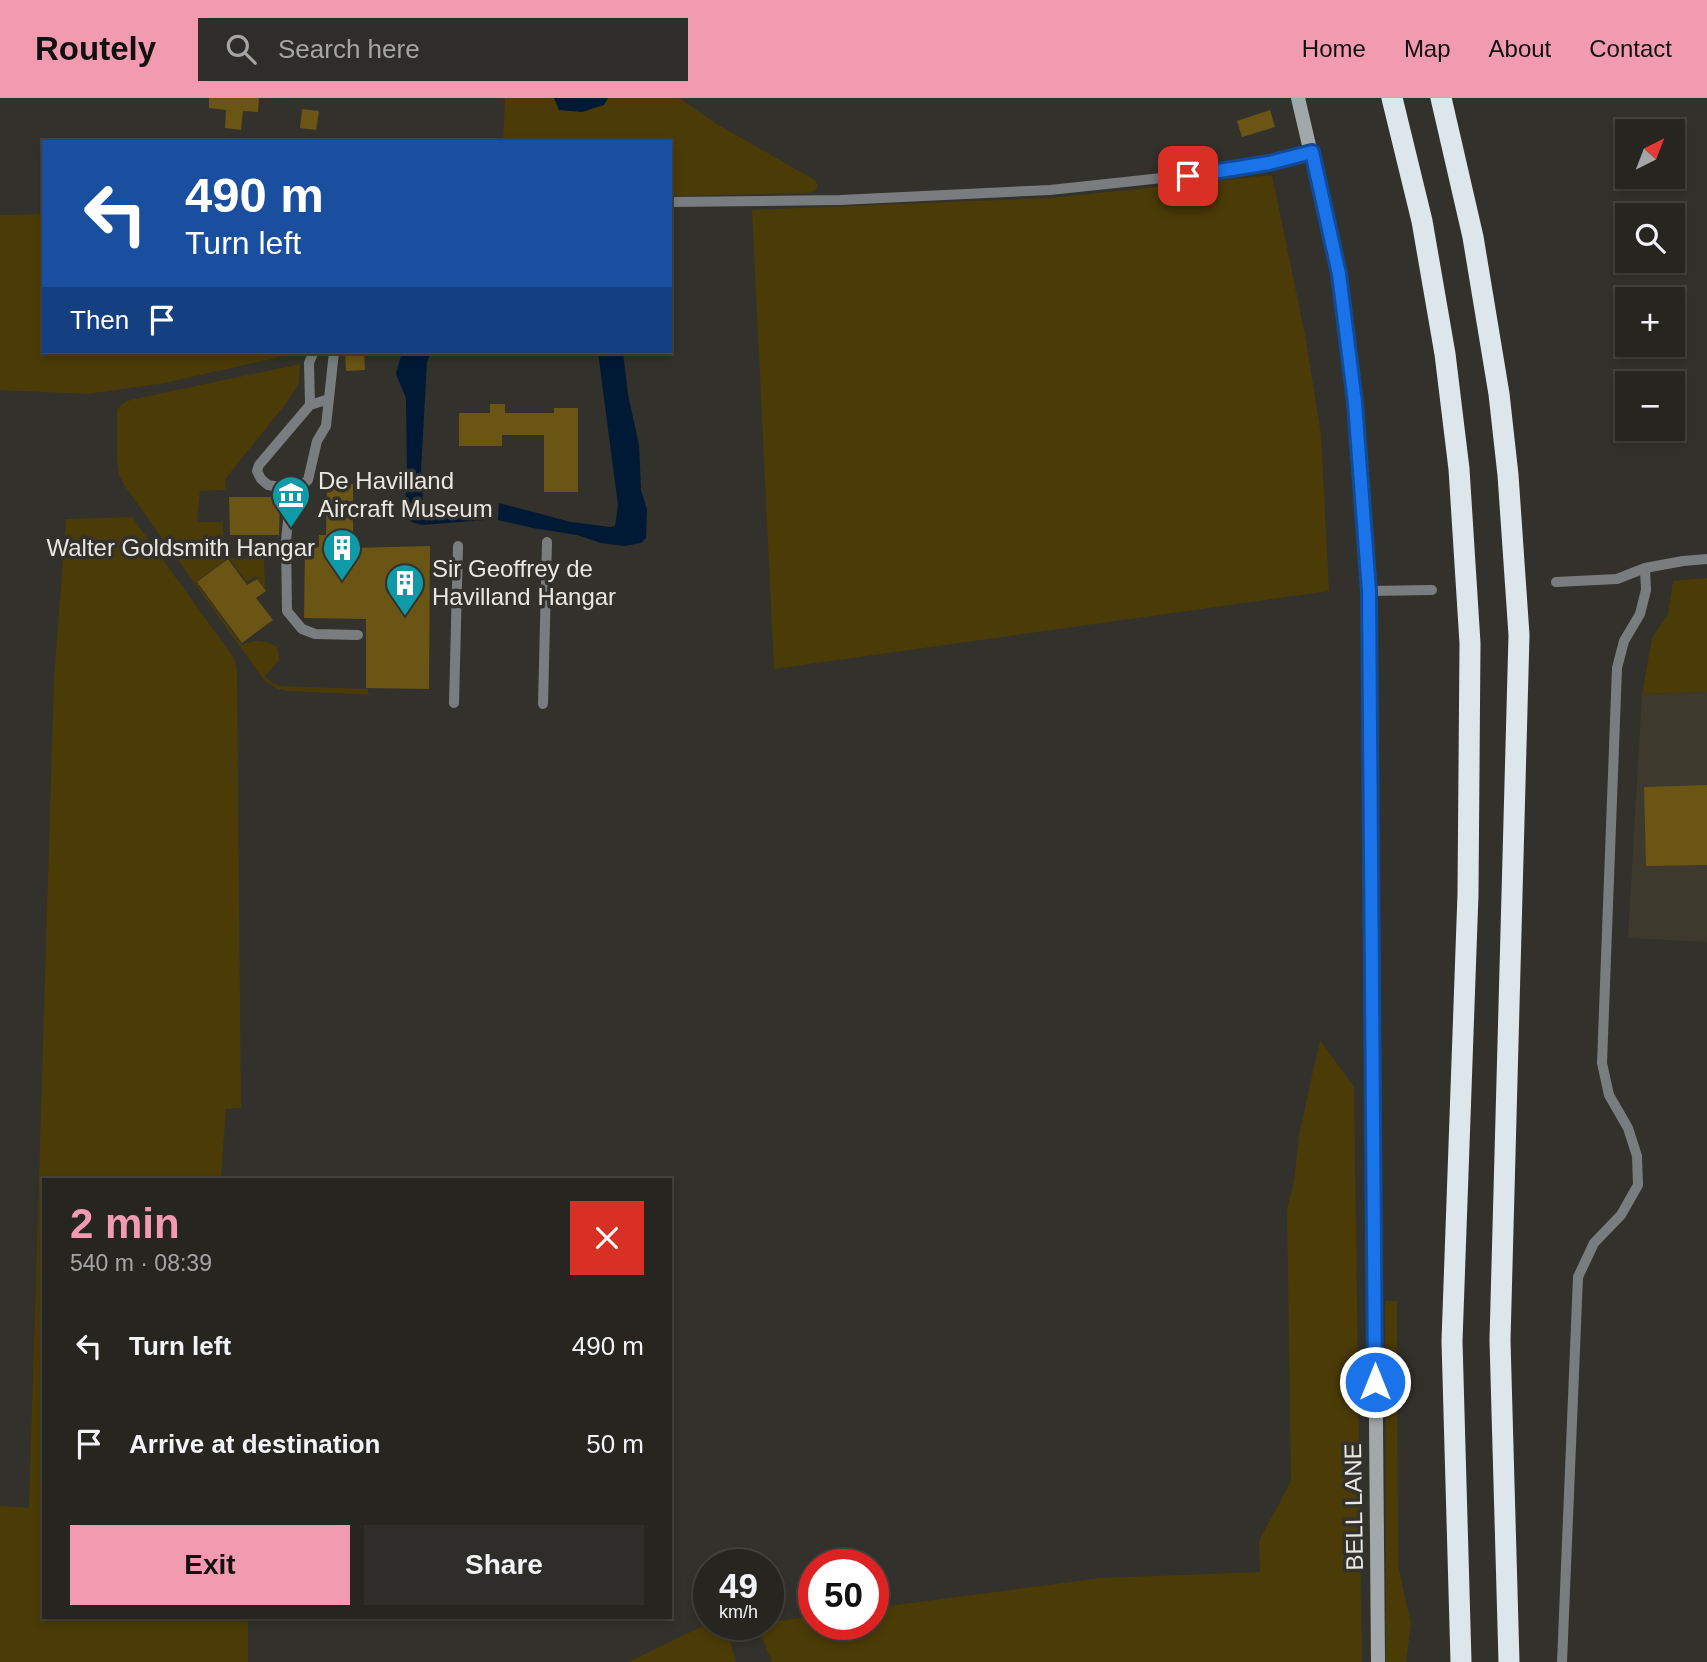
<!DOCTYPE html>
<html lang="en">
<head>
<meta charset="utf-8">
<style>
  :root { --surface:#262520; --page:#2e2d29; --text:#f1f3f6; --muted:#a4a5a5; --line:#42423e; --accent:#f29aaf }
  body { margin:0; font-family:Helvetica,sans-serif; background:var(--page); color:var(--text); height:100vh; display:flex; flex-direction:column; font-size:26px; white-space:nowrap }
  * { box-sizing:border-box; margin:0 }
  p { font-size:23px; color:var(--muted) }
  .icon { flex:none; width:38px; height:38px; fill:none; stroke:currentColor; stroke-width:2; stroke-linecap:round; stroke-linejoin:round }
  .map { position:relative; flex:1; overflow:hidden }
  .sheet { position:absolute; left:42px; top:1080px; width:630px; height:441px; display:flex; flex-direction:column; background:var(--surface); border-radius:0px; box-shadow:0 4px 10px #0003,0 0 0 2px var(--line) }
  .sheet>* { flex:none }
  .banner { position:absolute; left:42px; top:42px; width:630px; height:214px; border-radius:0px; box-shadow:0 4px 10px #0003,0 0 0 2px var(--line); background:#1a4fa0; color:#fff; overflow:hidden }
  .needle { width:46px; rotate:42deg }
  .tools { position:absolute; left:1615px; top:21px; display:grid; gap:14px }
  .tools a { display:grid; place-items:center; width:70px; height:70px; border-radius:0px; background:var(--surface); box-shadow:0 4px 10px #0003,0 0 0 2px var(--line); font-size:35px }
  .speed { position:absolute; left:693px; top:1451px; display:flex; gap:14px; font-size:35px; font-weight:700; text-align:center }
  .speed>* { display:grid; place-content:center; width:91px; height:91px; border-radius:50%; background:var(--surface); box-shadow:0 4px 10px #0003,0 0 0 2px var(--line); line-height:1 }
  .speed small { font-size:18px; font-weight:400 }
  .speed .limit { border:10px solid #d22; background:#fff; color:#111 }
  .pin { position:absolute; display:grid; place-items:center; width:60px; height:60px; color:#fff; margin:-30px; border-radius:14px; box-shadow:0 4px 10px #0006 }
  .me { position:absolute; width:77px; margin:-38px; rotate:0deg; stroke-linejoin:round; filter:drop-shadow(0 0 5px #0008) }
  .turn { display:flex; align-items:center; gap:24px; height:147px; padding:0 28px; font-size:32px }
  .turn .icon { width:91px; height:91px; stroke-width:2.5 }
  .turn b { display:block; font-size:49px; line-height:60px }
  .then { display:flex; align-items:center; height:66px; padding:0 28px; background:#0003; gap:14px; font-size:26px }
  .round { display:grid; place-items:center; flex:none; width:74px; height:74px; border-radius:0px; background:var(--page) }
  .overview { display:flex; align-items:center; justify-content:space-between; height:119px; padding:0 28px }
  h1 { font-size:42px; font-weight:700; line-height:52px; color:var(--accent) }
  .button { display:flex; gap:14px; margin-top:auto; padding:14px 28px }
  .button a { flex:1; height:80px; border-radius:0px; background:var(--accent); color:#111; font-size:28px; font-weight:700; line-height:80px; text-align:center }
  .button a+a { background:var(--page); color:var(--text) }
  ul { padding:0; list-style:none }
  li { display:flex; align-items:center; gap:21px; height:98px; padding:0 28px }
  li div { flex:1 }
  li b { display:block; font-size:26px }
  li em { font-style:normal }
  header { display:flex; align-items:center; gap:42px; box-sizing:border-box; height:98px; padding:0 35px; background:var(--accent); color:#111 }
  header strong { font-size:33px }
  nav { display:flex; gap:38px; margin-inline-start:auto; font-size:24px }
  .search { width:490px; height:63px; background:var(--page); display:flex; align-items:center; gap:18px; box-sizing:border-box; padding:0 24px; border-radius:0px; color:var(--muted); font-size:26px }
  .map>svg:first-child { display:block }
  .built { fill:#3e392d }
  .green { fill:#4b3b07 }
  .water { fill:#001934 }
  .building { fill:#6a5514 }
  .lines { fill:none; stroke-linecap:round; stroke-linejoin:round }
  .lane { stroke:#797d7f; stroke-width:10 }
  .secondary { stroke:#a2a8aa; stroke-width:14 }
  .highway { stroke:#dde7eb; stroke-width:21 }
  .route-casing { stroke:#114b97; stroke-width:18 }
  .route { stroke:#1a73e8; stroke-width:12 }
  .labels { text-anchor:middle; stroke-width:7; stroke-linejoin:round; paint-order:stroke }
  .poi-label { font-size:24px; fill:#e8e7e3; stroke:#33312b; text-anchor:start }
  .street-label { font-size:24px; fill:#e8e7e3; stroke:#33312b }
</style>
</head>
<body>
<header>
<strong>Routely</strong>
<div class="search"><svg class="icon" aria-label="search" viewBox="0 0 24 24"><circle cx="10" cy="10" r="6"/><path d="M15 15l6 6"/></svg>Search here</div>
<nav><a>Home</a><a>Map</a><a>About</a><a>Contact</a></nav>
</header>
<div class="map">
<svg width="1707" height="1564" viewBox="0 0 1707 1564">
  <rect width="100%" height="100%" fill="#33312b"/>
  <path class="built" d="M1707,594V844L1628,840L1642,596Z"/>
  <path class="green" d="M505,0H679L715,25L815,82L818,88L815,93L808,95L670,98V44H503Z
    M1272,77L1305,237L1321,336L1329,493L774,571L752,112L1050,100Z
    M44,116V254H284V258L165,285L87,296L0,292V117Z
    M300,266L299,285L288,303L226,380L225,392L200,393L197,424H223L224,456L228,460L196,484L242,547C256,541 264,542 277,549L279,562L265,578L272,585L280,588L368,591V596L379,597L287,593L278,591L264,582L124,387L119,377L117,360V312L122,306L130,302Z
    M132,419L234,560L237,572L241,1010L226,1011L221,1081L44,1082V1519H248V1564H0V1408L29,1410L54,581L66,421Z
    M229,460L264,461L265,492L256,478L247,484Z
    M1707,480V594L1642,596L1652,540L1668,516L1673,483Z
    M1320,942L1354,989L1362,1564H772L756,1526L814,1518V1526H873V1510L1101,1480L1260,1474L1259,1443L1291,1383L1287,1111L1294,1083L1299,1037Z
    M1385,1203H1397L1398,1467L1411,1526L1406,1564H1386Z
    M709,1525L727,1533L736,1564H628Z"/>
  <path class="water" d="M554,0H608L604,7L582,14L559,12Z
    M402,254H431L427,264L421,372L423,404L428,408L483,407L484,422L422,427L412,424L404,418L407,377L406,300L396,276Z
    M598,254H623L628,297L639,347L641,392L647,411L646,440L641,445L624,448L601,445L577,437L533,430L498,422L499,405L571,424L610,429L615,428L618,407Z"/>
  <path class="building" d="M209,0H259L258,14L243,13L241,32L225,30L226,12L209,10Z
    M302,11L319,13L316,32L300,30Z
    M1270,12L1275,29L1242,39L1237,23Z
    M345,254H364L365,272L346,273Z
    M490,306H505V315H554V310H578V394H544V337H502V348H459V315H490Z
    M327,385L353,386V450L430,448L429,591L366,590V521L304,520L305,449H319V437H326Z
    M229,399H280L279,437H230Z
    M228,461L247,487L257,481L266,493L256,500L273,522L242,545L197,484Z
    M1707,687V767L1646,768L1644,689Z"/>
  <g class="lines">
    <path class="lane" d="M670,104L840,102L1050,92L1237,72L1312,54
      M329,301L310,307L259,367L257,373L261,381L268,387L291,391L302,387L308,382L317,343L326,328L334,254
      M310,307L309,265L313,255
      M291,391L286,443L287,513L302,531L315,536L358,537
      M1556,484L1617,481L1645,470L1683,463L1707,461
      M1369,493L1432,492
      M454,605L458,448
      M543,606L547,444
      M1562,1564L1578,1179L1594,1145L1621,1117L1638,1087L1637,1058L1628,1030L1609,997L1602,965L1617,570L1624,543L1640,516L1646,492L1645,470"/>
    <path class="secondary" d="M1298,0L1339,176L1355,305L1369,493L1378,1564"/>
    <path class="highway" d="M1392,0L1422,123L1445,256L1459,371L1470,545L1468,796L1452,1243L1461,1564
      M1441,0L1473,139L1499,296L1508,377L1519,537L1500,1242L1509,1564"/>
  </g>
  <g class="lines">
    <defs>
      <path id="route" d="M1188,78L1269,65L1312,54L1339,176L1355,305L1369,493L1375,1284"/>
    </defs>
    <use href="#route" class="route-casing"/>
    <use href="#route" class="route"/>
  </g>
  <defs>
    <symbol id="museum-pin" viewBox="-11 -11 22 30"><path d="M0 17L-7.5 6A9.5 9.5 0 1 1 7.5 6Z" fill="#0f9aa8" stroke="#33312b"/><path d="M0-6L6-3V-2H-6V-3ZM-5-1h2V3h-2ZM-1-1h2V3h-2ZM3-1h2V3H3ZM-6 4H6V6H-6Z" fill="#fff"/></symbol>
    <symbol id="building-pin" viewBox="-11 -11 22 30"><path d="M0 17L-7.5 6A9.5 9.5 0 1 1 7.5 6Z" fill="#0f9aa8" stroke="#33312b"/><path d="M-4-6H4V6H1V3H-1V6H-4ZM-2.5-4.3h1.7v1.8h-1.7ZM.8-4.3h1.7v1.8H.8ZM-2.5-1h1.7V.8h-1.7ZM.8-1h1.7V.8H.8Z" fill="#fff"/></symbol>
  </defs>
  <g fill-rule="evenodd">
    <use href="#museum-pin" x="269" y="375" width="44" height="60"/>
    <use href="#building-pin" x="320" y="428" width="44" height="60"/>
    <use href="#building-pin" x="383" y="463" width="44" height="60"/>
  </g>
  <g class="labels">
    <g class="poi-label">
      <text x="318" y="391">De Havilland<tspan x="318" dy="28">Aircraft Museum</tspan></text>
      <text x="315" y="458" text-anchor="end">Walter Goldsmith Hangar</text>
      <text x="432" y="479">Sir Geoffrey de<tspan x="432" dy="28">Havilland Hangar</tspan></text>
    </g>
    <g class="street-label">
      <text transform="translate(1354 1409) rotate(-91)" y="8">BELL LANE</text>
    </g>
  </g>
</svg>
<div class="tools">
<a><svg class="needle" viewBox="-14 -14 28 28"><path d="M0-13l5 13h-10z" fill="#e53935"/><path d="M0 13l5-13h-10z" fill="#a4a5a5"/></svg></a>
<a><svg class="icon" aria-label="search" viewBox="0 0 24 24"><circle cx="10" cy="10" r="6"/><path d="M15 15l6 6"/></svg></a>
<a>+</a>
<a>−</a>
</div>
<div class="speed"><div>49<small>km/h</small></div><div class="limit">50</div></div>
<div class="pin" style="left:1188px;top:78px;background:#d93025"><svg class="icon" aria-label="arrive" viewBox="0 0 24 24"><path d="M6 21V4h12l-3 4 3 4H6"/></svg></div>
<svg class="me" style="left:1375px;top:1284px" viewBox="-20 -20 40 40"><circle r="17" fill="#1a73e8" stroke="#fff" stroke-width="3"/><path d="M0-11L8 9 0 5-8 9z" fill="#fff"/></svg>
<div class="banner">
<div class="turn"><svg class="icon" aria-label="left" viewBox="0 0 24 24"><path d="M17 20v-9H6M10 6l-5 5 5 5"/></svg><div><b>490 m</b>Turn left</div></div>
<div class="then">Then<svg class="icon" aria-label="arrive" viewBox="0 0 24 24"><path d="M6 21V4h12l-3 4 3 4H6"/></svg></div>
</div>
<section class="sheet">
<div class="overview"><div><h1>2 min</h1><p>540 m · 08:39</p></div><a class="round" style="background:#d93025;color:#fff"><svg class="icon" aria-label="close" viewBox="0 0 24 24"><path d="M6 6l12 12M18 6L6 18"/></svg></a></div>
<ul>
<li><svg class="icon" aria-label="left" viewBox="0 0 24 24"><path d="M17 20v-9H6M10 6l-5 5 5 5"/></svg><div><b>Turn left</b></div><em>490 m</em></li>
<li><svg class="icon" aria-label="arrive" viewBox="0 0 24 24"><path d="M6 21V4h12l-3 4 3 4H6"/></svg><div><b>Arrive at destination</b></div><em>50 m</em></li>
</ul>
<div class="button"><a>Exit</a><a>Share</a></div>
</section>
</div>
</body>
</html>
